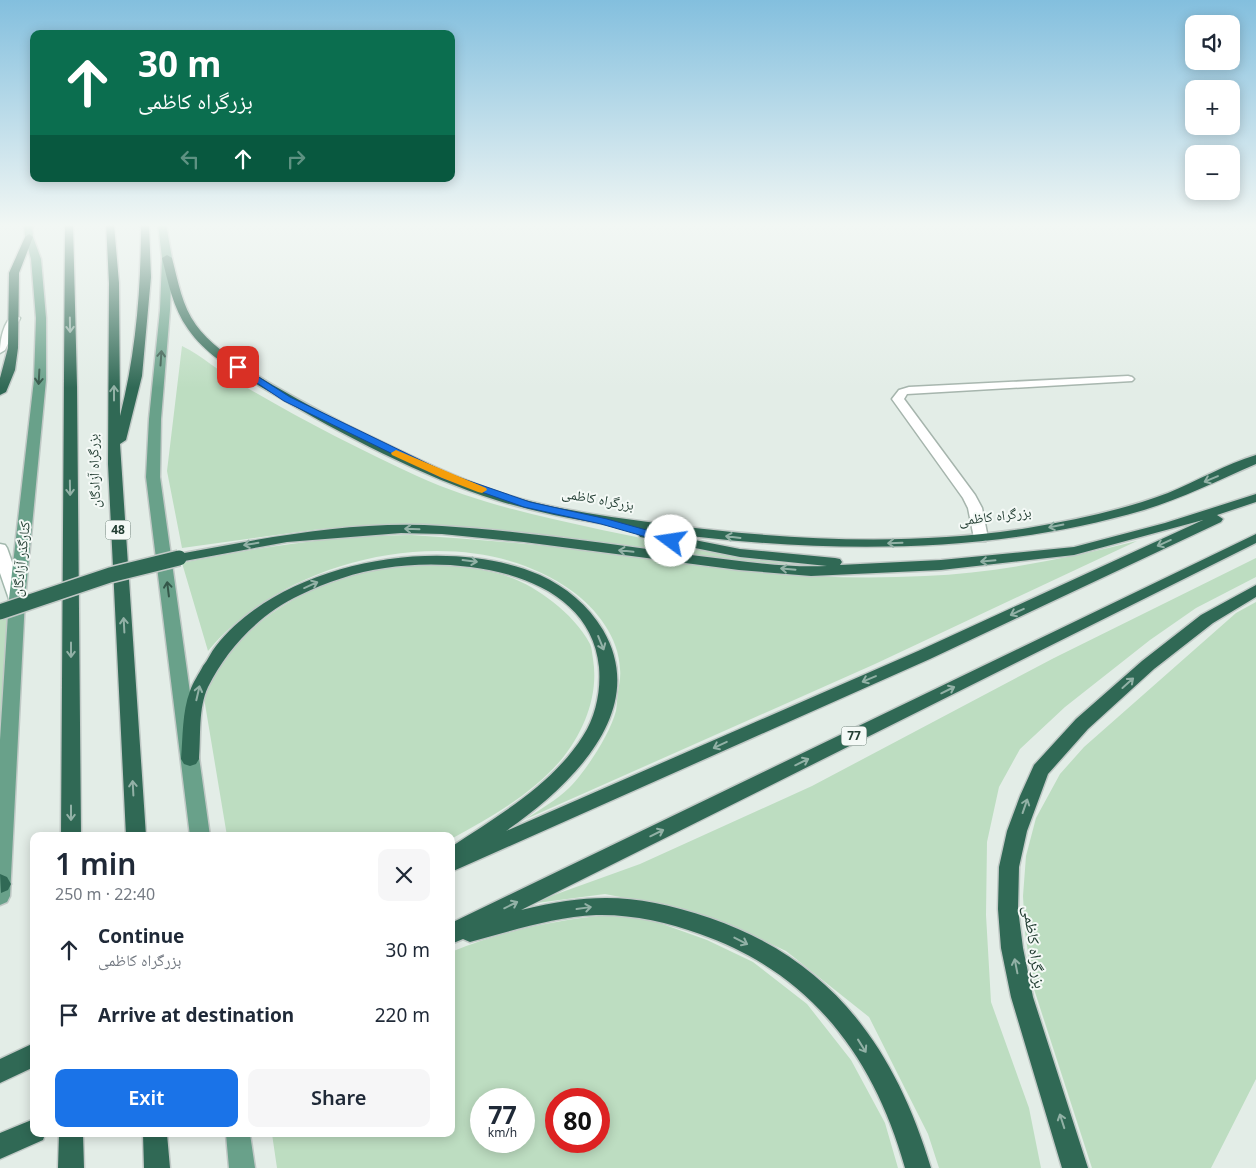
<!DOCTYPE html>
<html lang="en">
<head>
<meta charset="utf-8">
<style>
  :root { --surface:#fff; --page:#f6f6f7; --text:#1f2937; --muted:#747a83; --accent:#1a73e8 }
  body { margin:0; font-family:"Noto Sans","Noto Naskh Arabic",sans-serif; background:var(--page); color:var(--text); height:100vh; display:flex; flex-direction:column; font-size:19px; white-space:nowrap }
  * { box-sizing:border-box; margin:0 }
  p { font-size:16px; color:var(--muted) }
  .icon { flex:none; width:28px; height:28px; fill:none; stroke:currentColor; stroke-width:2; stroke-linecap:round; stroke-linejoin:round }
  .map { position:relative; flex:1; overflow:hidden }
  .drawer { position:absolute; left:30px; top:832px; width:425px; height:305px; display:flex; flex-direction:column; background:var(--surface); border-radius:10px; box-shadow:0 2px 12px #0003 }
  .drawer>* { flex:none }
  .hud { position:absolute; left:30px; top:30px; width:425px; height:152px; border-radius:10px; box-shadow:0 2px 12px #0003; background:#0b6e4f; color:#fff; overflow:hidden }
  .fabs { position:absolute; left:1185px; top:15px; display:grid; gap:10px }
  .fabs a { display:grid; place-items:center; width:55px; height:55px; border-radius:10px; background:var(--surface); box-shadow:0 2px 12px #0003; font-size:25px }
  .speed { position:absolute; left:470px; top:1088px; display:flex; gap:10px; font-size:25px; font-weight:700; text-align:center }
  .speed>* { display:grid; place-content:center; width:65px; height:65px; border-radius:50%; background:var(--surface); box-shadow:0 2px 12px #0003; line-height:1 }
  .speed small { font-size:12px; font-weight:400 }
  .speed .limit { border:8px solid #d22; background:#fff; color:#111 }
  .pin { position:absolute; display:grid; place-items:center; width:42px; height:42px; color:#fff; margin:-21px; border-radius:10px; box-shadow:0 2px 8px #0006 }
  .me { position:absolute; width:55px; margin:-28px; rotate:284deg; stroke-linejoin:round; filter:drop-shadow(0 0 4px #0008) }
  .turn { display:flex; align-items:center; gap:18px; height:105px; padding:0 25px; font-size:22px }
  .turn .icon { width:65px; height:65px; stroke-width:2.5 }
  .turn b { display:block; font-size:35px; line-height:42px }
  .lanes { display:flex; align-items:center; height:48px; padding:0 25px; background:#0003; justify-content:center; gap:25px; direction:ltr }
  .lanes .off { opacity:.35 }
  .round { display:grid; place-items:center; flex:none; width:52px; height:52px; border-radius:10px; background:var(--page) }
  .headline { display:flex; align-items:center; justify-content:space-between; height:85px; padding:0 25px }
  h1 { font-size:30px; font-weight:600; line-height:38px }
  .primary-button { display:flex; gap:10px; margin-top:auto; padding:10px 25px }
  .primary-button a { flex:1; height:58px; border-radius:10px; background:var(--accent); color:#fff; font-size:20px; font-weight:600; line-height:58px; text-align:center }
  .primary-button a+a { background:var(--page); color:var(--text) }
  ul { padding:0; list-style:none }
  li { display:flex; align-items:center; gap:15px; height:65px; padding:0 25px }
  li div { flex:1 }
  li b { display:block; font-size:19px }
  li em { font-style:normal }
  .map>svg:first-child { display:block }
  .green { fill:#bdddc1; fill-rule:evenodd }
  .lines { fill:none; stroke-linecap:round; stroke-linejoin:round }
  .street-casing { stroke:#a6b5ad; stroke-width:3 }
  .secondary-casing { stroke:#a2b8ad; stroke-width:3 }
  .primary-casing { stroke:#c1c9c6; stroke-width:3 }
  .highway-casing { stroke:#c1c9c6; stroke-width:3 }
  .street { fill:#fff; fill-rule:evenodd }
  .secondary { fill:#fff; fill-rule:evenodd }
  .primary { fill:#69a18a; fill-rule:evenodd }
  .highway { fill:#306955; fill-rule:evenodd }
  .highway-bridge-casing { stroke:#c1c9c6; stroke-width:18; stroke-linecap:butt }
  .highway-bridge { stroke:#306955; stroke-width:15 }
  .oneway { stroke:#92b1a6 }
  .oneway2 { stroke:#345749 }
  .route { fill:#1a73e8; stroke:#114b97 }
  .slow { fill:#f59e0b }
  .labels { text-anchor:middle; stroke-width:4; stroke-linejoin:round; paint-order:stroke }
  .shield { fill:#f4f9f6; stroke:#62766e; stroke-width:1 }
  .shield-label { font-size:12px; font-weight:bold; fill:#233e33 }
  .street-label { font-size:14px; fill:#233e33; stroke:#f4f9f6 }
  .near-street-label { font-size:16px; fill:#233e33; stroke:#f4f9f6 }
</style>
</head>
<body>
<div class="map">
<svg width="1256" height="1168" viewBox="0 0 1256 1168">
  <rect width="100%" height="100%" fill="#e3ede7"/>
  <path class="green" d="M182,346C203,356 219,372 239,383C296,417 356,448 417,476C476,503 539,516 602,530C673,545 743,558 815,567L754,563L492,529L420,524L320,529L182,548L167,471Z
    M411,535C489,540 566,547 644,557C676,561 708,568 741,571C802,577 864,579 925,576C997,573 1068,558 1137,541L875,664L526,819C540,809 557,800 569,788C586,771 610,734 616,711C617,705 617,698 618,692C619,685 621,677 620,669C619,638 597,609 572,591C468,515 288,554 208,651L182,563C258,547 333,536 411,535Z
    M1256,558V577L1196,608L1150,640L1065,707L1020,749L999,787L987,842L986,915L991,1002L1029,1108L1041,1168H939L928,1134L869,1017L786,951L729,924L656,904L605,894L529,904L640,864L812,786L1054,658Z
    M425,564C450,566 475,567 500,574C519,579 538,590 553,602C568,614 581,627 590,644C592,648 592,654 593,659C599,695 584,732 561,760C531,795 491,817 451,839V836H227L204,698C226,637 288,594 349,576C374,569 399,566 425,564Z
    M1256,602V1079L1211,1168H1092L1033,986L1025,932L1023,896L1026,856L1036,818L1060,774L1084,747L1236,613Z
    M10,614L0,769V618Z
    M609,915L654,921L707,940L753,962L807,1004L851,1060L885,1123L898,1168H277L272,1134H451V952C502,931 554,920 609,915ZM481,1099H524V1141H481ZM556,1099H599V1141H556Z"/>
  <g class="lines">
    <defs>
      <path id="street" d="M1128,376L1132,377L1134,379L1132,381L907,394L904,399L975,495L982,508L988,538L986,541H976L974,538L968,508L963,498L892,399L899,390L909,387Z"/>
      <path id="secondary" d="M15,315L20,318L5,350L0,353C0,342 3,320 15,315Z
        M0,544L5,545L7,548L25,599L22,602H12L9,599L0,573Z"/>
      <path id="primary" d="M24,224H32L33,237L41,259L46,318V380L25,599L10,896L7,902L0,905V740L9,599L34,380L36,318L31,259L25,237Z
        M158,224H166L172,258L170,310L161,419L160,477L210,836H190L146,477L149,419L160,310L162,258Z
        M226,1134H250L255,1168H229Z"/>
      <path id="highway" d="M65,224H73L77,386L81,836H61Z
        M106,224H114L119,283L120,416C136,353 141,289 141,224H149L151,277L142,376L126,440L120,444L146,836H126L108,464L109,283Z
        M29,234L33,237L19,273L18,348L15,370L6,392L0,395V378L8,348L9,273L25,237Z
        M167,255L172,258C178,281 182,306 196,325C221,361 305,403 345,424C397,449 449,476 504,494C556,510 610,517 663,524C784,540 908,547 1028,528C1075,520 1123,510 1168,493C1197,481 1226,464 1256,455V464C1219,480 1183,498 1144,510C983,557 814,553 649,531L740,549L835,558L840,559L842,562L840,565L941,560L1074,547L1165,523L1256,494V502L1217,515L1223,519L1221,522L930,659L451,872V847C499,815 552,785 583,736C596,716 601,690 599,667C590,571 458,556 385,568C356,572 327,582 300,595C261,613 227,648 208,687C198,708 201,736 199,759L196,764L190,766L184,764L181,759C183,737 182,712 190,691C193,682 199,674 203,666C208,660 211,652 216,646C282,561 444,533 540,575C566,587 588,605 603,630C651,712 568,788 506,831L918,651L1203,520L1074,555L941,570L811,576L739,570L524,542L442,534L401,533L287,542L179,562L174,561L172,558L174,555L179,554C265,538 355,520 442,526C525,531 608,544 691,555C736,560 782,568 827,566L740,557L640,537L638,534L644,530C595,523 544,515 496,500C423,477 341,434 275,395C244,377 208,358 188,329C173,308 168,282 162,258Z
        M1256,534V543L521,910C595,892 638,894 710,918C832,960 895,1048 931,1168H905C874,1057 811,973 700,934C667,922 631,914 596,915C553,917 511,931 470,942L463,939L451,944V923Z
        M1256,585V597L1213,623L1154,669L1088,729L1048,774L1027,831L1019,867L1018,909L1023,948L1033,997L1088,1168H1062L1011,997L1001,948L998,909L999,867L1007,831L1020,796L1034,765L1076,719L1142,661L1201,615Z
        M0,874L7,877L11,884L8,890L1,893Z
        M34,1043V1067L0,1083V1059Z
        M34,1119V1134H45L43,1140L0,1159V1133Z
        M59,1134H83L84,1168H58Z
        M143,1134H167L170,1168H144Z"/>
    </defs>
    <use href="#street" class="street-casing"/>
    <use href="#secondary" class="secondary-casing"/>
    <use href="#primary" class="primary-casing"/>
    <use href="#highway" class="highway-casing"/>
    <use href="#street" class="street"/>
    <use href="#secondary" class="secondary"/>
    <use href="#primary" class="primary"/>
    <use href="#highway" class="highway"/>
    <defs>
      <path id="highway-bridge" d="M0,612L110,575L179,558"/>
    </defs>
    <use href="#highway-bridge" class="highway-bridge-casing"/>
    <use href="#highway-bridge" class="highway-bridge"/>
  </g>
  <defs><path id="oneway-shaft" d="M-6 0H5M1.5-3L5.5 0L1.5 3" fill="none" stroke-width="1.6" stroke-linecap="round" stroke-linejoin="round" transform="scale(1.25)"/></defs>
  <g class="oneway">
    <use href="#oneway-shaft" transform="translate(70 325) rotate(89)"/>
    <use href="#oneway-shaft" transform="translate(114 393) rotate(-90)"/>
    <use href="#oneway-shaft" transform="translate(1211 479) rotate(157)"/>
    <use href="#oneway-shaft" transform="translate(70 488) rotate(89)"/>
    <use href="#oneway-shaft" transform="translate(1056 526) rotate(169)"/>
    <use href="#oneway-shaft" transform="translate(412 529) rotate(-178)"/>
    <use href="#oneway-shaft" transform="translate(733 537) rotate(-173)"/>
    <use href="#oneway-shaft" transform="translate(895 543) rotate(178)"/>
    <use href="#oneway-shaft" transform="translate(1164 543) rotate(156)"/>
    <use href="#oneway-shaft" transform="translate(251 544) rotate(171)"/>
    <use href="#oneway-shaft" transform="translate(626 551) rotate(-174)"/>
    <use href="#oneway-shaft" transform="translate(470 561) rotate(7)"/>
    <use href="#oneway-shaft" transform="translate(988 561) rotate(175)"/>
    <use href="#oneway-shaft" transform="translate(788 569) rotate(-175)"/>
    <use href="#oneway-shaft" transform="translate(311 585) rotate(-24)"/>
    <use href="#oneway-shaft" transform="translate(1017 612) rotate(155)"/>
    <use href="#oneway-shaft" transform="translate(124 625) rotate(-93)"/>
    <use href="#oneway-shaft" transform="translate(601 643) rotate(68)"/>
    <use href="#oneway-shaft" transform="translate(71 650) rotate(90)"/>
    <use href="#oneway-shaft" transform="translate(869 679) rotate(157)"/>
    <use href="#oneway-shaft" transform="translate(1128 683) rotate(-42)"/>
    <use href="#oneway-shaft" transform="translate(948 690) rotate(-26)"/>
    <use href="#oneway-shaft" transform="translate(198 693) rotate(-77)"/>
    <use href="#oneway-shaft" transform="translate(720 745) rotate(155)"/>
    <use href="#oneway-shaft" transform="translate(802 762) rotate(-26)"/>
    <use href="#oneway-shaft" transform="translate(133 788) rotate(-93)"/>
    <use href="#oneway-shaft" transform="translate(1025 806) rotate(-71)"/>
    <use href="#oneway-shaft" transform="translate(71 813) rotate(90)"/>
    <use href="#oneway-shaft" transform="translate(657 833) rotate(-26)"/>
    <use href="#oneway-shaft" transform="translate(511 905) rotate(-26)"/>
    <use href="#oneway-shaft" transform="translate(584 908) rotate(-8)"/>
    <use href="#oneway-shaft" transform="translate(741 941) rotate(27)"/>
    <use href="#oneway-shaft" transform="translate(1016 966) rotate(-101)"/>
    <use href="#oneway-shaft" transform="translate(862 1046) rotate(58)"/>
    <use href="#oneway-shaft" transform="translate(1062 1121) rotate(-108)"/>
  </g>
  <g class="oneway2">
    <use href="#oneway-shaft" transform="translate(161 358) rotate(-86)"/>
    <use href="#oneway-shaft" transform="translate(39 377) rotate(93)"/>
    <use href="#oneway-shaft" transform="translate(168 589) rotate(-97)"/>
  </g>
  <linearGradient id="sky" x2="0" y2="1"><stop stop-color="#83bfde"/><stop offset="0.58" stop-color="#f2f7f4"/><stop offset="1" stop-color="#f2f7f4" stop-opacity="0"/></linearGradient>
  <rect width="1256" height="388" fill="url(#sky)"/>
  <path class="route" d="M238,364L290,397L449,474L530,502L607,519L675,538L677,541L671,544L601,524L524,507L442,478L284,401L236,369V365Z"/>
  <path class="slow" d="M396,450L486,488L487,490L482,493L478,492L442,478L392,455L391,453Z"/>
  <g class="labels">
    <g class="shield">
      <rect x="105.5" y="520.5" width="25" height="19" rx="4"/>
      <rect x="841.5" y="726.5" width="25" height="19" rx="4"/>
    </g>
    <g class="shield-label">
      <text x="118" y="534">48</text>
      <text x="854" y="740">77</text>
    </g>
    <g class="street-label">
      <text transform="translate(94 471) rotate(-92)" y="5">بزرگراه آزادگان</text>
      <text transform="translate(598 499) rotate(10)" y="5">بزرگراه کاظمی</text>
      <text transform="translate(995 516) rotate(-7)" y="5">بزرگراه کاظمی</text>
      <text transform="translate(21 559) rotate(-84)" y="5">کنارگذر آزادگان</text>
    </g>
    <g class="near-street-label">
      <text transform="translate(1035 947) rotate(82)" y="6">بزرگراه کاظمی</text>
    </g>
  </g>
</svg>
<div class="fabs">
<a><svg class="icon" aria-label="sound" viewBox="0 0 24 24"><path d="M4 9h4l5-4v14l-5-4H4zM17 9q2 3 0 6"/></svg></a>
<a>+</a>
<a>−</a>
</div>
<div class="speed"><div>77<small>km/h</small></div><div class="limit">80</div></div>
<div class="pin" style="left:238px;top:367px;background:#d93025"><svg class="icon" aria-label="arrive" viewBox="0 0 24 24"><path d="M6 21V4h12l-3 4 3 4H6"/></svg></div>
<svg class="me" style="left:671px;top:541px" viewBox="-20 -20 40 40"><circle r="19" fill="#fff"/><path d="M0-13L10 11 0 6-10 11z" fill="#1a73e8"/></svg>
<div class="hud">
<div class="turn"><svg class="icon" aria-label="ahead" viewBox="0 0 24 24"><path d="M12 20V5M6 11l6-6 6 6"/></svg><div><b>30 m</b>بزرگراه کاظمی</div></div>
<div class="lanes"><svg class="icon off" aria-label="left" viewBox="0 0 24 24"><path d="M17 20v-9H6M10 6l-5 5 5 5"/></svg><svg class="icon" aria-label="ahead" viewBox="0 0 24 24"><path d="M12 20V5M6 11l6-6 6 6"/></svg><svg class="icon off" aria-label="right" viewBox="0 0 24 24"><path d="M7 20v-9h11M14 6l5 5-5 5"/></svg></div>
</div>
<section class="drawer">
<div class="headline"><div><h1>1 min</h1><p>250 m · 22:40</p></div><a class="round"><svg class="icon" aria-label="close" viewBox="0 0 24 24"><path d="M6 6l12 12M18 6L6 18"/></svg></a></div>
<ul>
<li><svg class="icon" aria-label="ahead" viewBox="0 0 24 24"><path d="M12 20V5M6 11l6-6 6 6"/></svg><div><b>Continue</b><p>بزرگراه کاظمی</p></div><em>30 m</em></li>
<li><svg class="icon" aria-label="arrive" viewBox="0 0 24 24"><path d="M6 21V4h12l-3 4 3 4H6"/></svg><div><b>Arrive at destination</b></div><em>220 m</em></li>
</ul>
<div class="primary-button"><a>Exit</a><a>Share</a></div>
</section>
</div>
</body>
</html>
